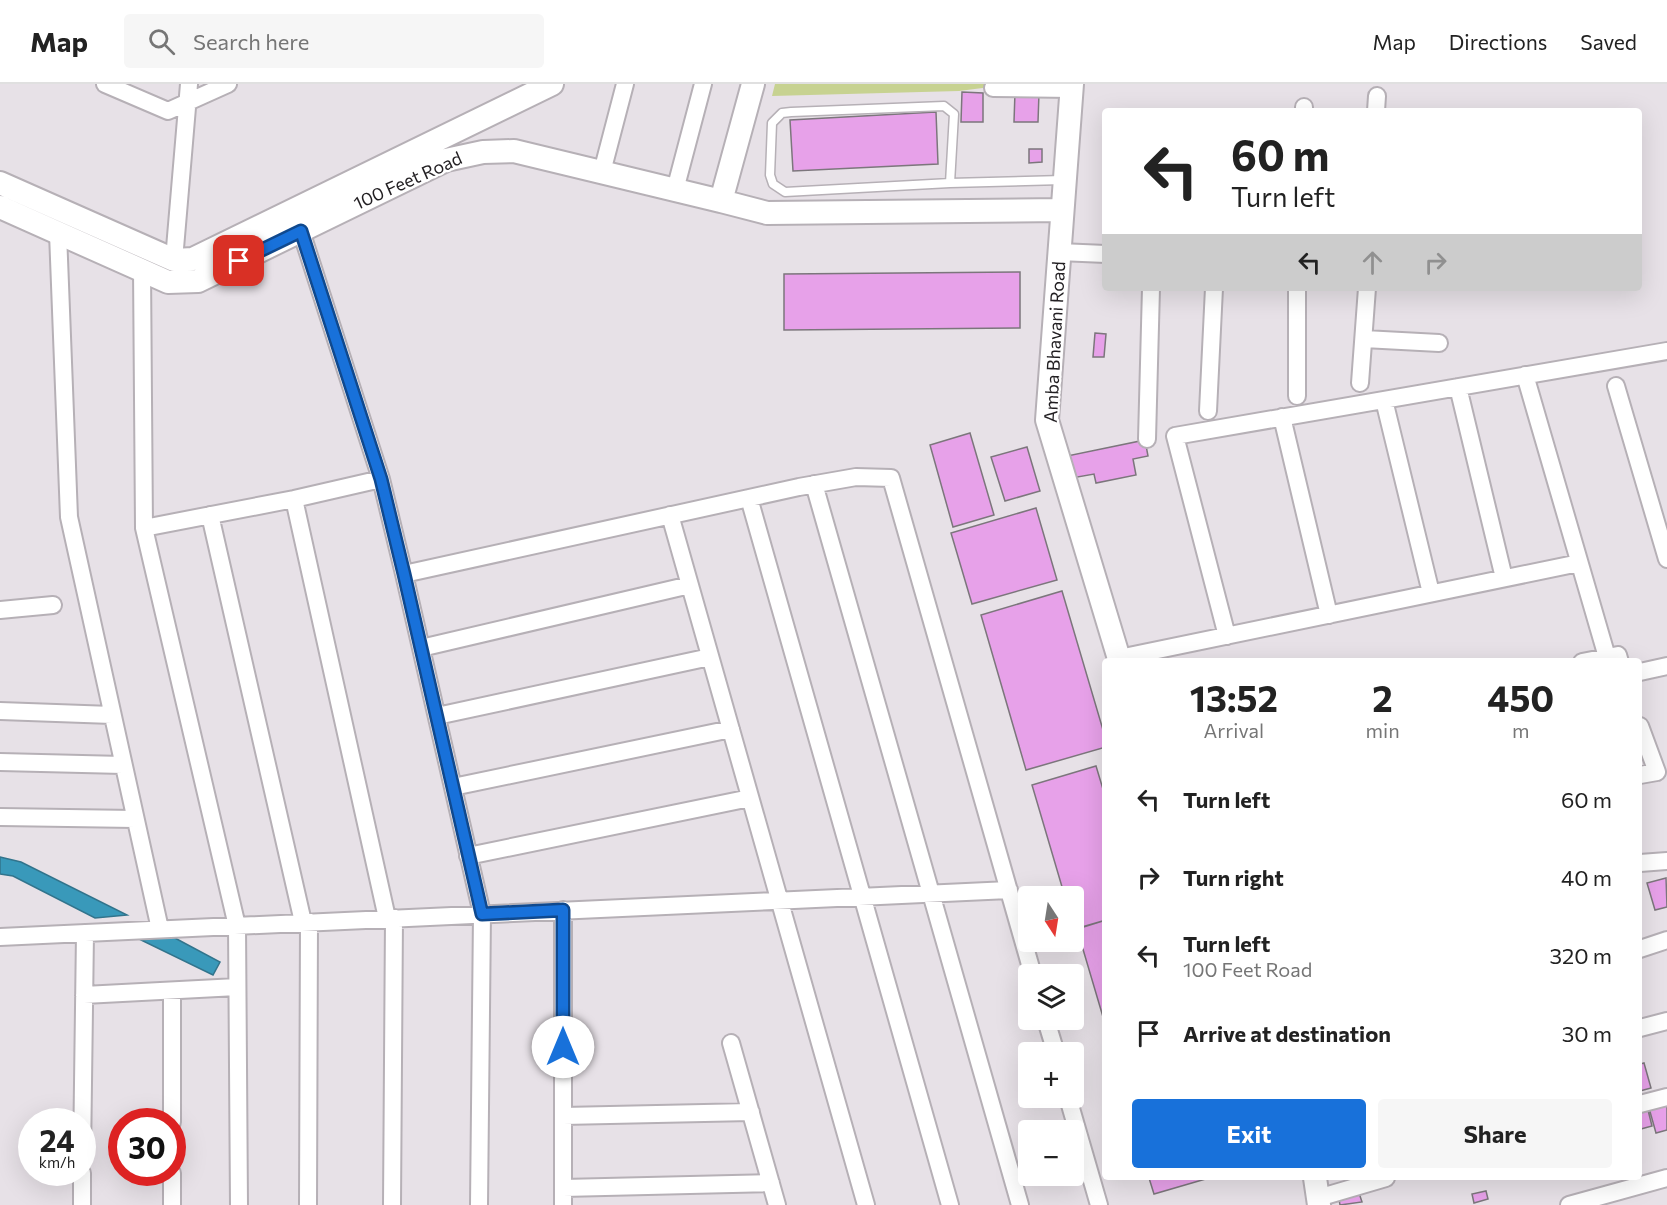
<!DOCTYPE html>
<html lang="en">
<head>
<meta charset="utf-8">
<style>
  :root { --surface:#fff; --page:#f6f6f6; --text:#222; --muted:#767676; --line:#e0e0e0; --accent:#1871da }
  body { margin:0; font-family:Commissioner,sans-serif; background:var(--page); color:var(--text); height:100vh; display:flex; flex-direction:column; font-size:22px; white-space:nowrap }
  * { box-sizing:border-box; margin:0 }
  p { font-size:20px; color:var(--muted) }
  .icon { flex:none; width:33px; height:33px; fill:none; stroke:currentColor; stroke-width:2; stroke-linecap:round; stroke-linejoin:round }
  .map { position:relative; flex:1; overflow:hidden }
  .sheet { position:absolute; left:1102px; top:574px; width:540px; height:522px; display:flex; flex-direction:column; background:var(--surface); border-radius:6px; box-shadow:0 6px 24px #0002 }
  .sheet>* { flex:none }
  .banner { position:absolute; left:1102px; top:24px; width:540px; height:183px; border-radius:6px; box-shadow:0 6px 24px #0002; background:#fff; color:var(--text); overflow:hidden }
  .needle { width:39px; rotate:168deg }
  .tools { position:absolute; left:1018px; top:802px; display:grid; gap:12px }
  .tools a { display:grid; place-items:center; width:66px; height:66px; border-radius:6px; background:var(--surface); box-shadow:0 6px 24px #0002; font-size:30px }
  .speed { position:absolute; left:18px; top:1024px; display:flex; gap:12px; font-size:30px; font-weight:700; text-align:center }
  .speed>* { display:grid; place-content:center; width:78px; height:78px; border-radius:50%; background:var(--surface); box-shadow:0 6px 24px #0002; line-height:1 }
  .speed small { font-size:15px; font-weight:400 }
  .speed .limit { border:9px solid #d22; background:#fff; color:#111 }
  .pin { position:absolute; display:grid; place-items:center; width:51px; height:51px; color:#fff; margin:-26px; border-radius:12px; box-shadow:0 3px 9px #0006 }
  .me { position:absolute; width:66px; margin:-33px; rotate:0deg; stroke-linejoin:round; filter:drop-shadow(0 0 4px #0008) }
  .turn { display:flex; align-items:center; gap:21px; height:126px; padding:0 30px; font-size:27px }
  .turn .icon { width:78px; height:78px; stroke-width:2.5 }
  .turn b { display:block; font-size:42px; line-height:51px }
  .lanes { display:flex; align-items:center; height:57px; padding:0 30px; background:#0003; justify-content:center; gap:30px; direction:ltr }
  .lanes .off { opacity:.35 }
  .eta { display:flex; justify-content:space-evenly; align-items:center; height:102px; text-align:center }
  .eta b { font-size:36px; font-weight:700; line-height:42px }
  .action { display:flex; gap:12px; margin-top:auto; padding:12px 30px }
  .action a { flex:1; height:69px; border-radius:6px; background:var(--accent); color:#fff; font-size:24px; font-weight:700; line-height:69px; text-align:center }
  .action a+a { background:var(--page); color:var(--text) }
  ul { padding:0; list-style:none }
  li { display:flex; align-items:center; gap:18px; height:78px; padding:0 30px }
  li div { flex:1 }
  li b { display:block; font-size:22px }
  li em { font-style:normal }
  header { display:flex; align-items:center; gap:36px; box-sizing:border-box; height:84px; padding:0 30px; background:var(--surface); border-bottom:2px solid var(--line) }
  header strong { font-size:28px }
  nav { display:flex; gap:33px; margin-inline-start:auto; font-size:21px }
  .search { width:420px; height:54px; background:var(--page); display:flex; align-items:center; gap:15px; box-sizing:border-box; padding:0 21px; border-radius:6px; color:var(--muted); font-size:22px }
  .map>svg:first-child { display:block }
  .green { fill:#c7d291 }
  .water { fill:#3999ba; stroke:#32748c; stroke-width:1.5 }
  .building { fill:#e7a1e9; stroke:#7c767c; stroke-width:1.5 }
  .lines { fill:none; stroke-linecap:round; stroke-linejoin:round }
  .lane-casing { stroke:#b6b0b6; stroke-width:11 }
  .street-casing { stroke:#b6b0b6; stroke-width:20 }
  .secondary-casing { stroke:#b6b0b6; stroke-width:26 }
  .lane { stroke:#fff; stroke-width:8 }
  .street { stroke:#fff; stroke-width:16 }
  .secondary { stroke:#fff; stroke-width:22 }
  .route-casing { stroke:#10498e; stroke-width:15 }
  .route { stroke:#1871da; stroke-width:10 }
  .labels { text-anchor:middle; stroke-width:4.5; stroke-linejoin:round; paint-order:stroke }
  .street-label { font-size:18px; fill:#211e21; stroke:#fff }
</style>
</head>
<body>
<header>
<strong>Map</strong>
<div class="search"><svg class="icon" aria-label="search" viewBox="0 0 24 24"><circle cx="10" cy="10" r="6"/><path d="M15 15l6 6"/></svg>Search here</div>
<nav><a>Map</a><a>Directions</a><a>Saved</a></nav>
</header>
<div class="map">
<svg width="1667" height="1121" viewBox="0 0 1667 1121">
  <rect width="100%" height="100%" fill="#e7e1e7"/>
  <path class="green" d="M775,0H1014L959,7L772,12Z"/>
  <path class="water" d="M0,773L21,778L127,831L95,834L13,792L0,790Z
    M173,853L220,878L213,891L141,856Z"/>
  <path class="building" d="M962,8L983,9V38H961Z
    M1015,8L1039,9L1038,38H1014Z
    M936,28L938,80L793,87L790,36Z
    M1029,65H1042V78L1029,79Z
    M1020,188V244L784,246V190Z
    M1095,249L1106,250L1104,273H1093Z
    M970,349L994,431L953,443L930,361Z
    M1145,356L1148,372L1133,375L1136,391L1096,399L1094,390L1072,394L1067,372Z
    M1027,363L1040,407L1005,417L991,373Z
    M1036,424L1057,496L972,520L951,449Z
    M1062,507L1106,656V663L1026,686L981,531Z
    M1096,682L1106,715V836L1075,845L1074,813H1065L1032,701Z
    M1666,794L1667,823L1655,826L1647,799Z
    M1106,836V943L1077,845Z
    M1644,979L1651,1004L1640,1007V980Z
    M1667,1019V1046L1656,1049L1649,1024Z
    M1648,1026L1652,1042L1641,1045L1640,1028Z
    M1149,1094H1209L1154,1110Z
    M1486,1107L1488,1115L1474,1119L1472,1110Z
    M1359,1109L1362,1118L1340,1121L1339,1115Z"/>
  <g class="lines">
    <defs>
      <path id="lane" d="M950,99L954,30L944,22L791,28L782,29L772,39L770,91L773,100L785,108L950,99L1063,96"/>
      <path id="street" d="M105,0L168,27L228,0
        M993,4L1072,5
        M1304,27V23
        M1376,27L1377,12
        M602,88L625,0
        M675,106L703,0
        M301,147L381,395L404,490L482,830L479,1121
        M58,149L69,433L160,845
        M1059,168L1106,170
        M174,176L189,0
        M142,185L144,444L237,842L239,1121
        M1364,255L1439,259
        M1525,291L1607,573
        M1360,299L1367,204
        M1616,302L1667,475
        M1458,303L1504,494
        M1297,312V204
        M1384,316L1431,509
        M1208,327L1214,204
        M1282,333L1329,531
        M1147,355L1151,204
        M814,400L1020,1121
        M749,414L950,1121
        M294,415L387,834
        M210,431L303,838
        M670,431L866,1121
        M144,444L294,415L381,395
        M404,490L799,403L856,393L891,394L1033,891
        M0,526L53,521
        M1227,552L1175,352L1667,267
        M421,564L690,501
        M1119,574L1579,479
        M1582,578L1618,571L1620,578
        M1640,588L1667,582
        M0,627L112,631
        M437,632L710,573
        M1640,642L1657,688L1640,691
        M0,678L123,681
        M453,703L731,645
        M0,733L135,735
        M468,772L750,714
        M1640,779L1667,777
        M0,853L1009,806
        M1640,865L1667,856
        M84,911L237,903
        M1046,936L1056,969
        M1640,944L1667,937
        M731,959L777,1121
        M1068,1014L1099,1121
        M1640,1020L1667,1013
        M563,1032L751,1028
        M172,1038V907
        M82,1074L85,849
        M563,1104L771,1099
        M1318,1114L1386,1094
        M82,1121V1089
        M172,1121V1089
        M308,1121L309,838
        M392,1121L394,834
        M563,1121V826
        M1569,1121L1667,1094"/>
      <path id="secondary" d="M1072,0L1047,336L1120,578
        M0,99L174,176L193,175L552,0
        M721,117L767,129L1062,126
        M0,123L168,198L198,197L446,76L483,68L514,67L721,117L753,0
        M1315,1094L1319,1121"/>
    </defs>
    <use href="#lane" class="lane-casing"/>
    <use href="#street" class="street-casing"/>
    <use href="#secondary" class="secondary-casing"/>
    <use href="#lane" class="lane"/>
    <use href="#street" class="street"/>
    <use href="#secondary" class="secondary"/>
  </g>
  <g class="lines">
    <defs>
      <path id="route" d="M239,177L301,147L381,395L404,490L482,830L563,826V963"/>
    </defs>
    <use href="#route" class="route-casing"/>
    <use href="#route" class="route"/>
  </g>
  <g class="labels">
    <g class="street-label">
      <text transform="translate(408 97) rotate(-24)" y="6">100 Feet Road</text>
      <text transform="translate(1055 258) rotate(-87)" y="6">Amba Bhavani Road</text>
    </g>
  </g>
</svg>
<div class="tools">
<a><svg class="needle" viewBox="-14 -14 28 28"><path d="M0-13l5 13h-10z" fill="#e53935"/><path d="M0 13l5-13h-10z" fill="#767676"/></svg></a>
<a><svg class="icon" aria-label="layers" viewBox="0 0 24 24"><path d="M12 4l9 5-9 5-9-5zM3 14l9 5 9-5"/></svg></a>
<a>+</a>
<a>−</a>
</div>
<div class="speed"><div>24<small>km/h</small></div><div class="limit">30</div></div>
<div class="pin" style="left:239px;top:177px;background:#d93025"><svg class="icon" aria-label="arrive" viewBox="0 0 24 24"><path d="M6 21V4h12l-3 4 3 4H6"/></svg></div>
<svg class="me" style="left:563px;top:963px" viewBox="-20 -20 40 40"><circle r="19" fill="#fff"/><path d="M0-13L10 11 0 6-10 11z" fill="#1871da"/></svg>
<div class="banner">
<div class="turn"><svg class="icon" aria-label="left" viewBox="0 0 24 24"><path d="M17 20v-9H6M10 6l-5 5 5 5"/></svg><div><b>60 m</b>Turn left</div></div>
<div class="lanes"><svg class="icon" aria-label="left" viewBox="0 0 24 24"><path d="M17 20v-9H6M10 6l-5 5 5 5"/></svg><svg class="icon off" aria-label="ahead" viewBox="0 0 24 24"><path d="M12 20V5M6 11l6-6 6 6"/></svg><svg class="icon off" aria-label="right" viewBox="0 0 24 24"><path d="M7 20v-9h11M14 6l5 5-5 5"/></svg></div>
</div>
<section class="sheet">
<div class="eta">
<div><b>13:52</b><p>Arrival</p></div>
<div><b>2</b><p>min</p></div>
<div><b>450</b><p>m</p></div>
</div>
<ul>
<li><svg class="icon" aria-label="left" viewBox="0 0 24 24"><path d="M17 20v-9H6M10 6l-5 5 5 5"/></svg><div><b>Turn left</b></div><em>60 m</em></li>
<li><svg class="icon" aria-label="right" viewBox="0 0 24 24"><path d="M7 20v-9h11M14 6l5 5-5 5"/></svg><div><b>Turn right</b></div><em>40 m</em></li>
<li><svg class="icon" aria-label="left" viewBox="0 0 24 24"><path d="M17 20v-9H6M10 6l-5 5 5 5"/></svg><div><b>Turn left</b><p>100 Feet Road</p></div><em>320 m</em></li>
<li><svg class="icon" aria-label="arrive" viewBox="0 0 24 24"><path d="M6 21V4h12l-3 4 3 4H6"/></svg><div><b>Arrive at destination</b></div><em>30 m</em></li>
</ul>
<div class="action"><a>Exit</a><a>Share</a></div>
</section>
</div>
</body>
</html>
